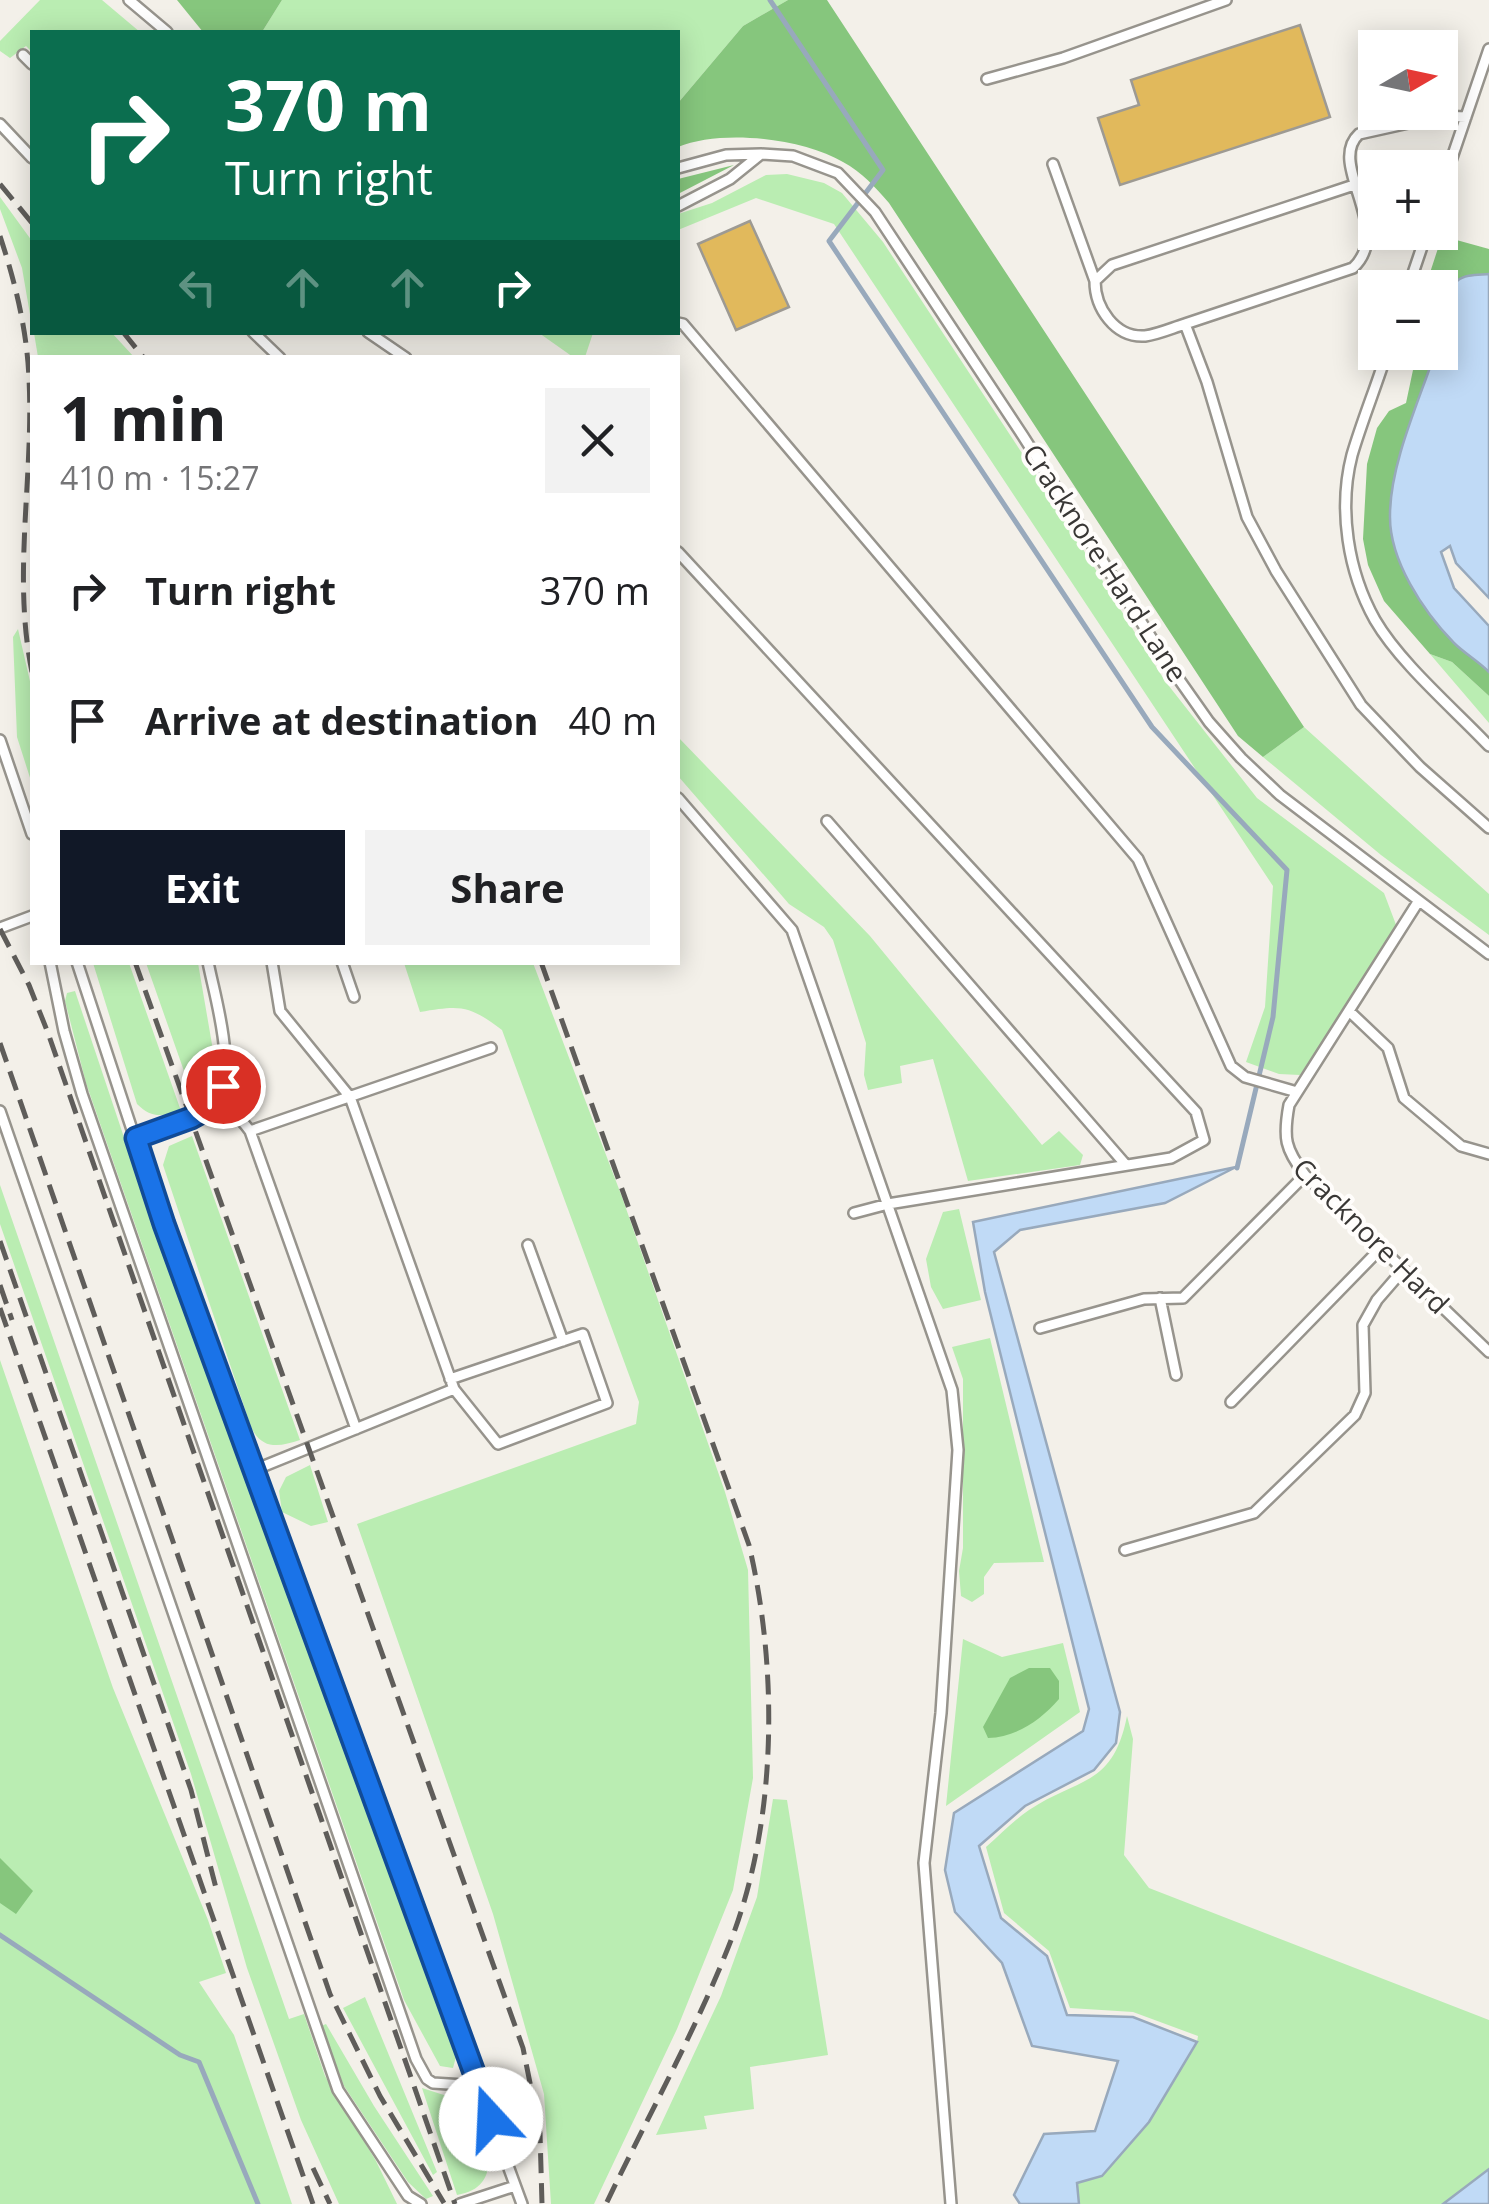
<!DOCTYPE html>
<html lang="en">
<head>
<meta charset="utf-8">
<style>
  :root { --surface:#fff; --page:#f2f2f2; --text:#202124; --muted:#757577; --accent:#111827 }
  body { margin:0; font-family:"Open Sans",sans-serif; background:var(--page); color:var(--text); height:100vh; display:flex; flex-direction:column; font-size:38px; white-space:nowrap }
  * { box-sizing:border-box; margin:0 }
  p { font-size:32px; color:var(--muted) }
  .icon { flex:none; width:55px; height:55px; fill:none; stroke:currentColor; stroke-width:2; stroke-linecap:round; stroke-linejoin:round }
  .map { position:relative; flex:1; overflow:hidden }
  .side { position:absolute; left:30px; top:355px; width:650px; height:610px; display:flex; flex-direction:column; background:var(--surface); border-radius:0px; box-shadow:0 5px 25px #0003 }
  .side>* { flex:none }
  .top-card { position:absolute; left:30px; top:30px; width:650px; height:305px; border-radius:0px; box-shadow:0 5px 25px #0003; background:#0b6e4f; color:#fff; overflow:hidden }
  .needle { width:65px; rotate:81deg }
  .buttons { position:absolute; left:1358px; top:30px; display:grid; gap:20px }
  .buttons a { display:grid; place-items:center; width:100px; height:100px; border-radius:0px; background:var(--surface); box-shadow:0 5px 25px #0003; font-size:50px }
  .pin { position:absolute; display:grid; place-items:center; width:85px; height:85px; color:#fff; margin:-42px; border:5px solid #fff; border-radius:50%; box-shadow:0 2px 10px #0007 }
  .me { position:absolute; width:110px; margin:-55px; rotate:340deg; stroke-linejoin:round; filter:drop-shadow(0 0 8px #0008) }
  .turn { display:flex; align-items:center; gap:35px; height:210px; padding:0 30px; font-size:45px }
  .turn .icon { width:130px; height:130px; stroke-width:2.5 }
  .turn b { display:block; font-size:70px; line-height:85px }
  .lanes { display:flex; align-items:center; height:95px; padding:0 30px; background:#0003; justify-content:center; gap:50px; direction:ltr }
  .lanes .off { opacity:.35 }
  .round { display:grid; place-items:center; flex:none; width:105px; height:105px; border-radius:0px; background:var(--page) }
  .head { display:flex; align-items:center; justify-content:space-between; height:170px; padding:0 30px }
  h1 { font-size:60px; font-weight:700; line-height:75px }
  .cta { display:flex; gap:20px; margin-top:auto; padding:20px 30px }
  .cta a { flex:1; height:115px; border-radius:0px; background:var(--accent); color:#fff; font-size:40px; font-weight:700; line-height:115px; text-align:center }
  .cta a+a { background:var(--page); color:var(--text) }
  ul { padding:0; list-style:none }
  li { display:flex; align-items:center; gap:30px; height:130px; padding:0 30px }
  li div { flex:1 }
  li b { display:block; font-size:38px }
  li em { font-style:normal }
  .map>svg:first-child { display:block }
  .green { fill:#baedb2 }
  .forest { fill:#86c67d }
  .water { fill:#c0daf6; stroke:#98a9bc; stroke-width:2.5 }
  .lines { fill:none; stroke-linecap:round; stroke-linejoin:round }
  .stream { stroke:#98a9bc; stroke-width:5 }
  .building { fill:#e1b95c; stroke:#9d9a93; stroke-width:2.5 }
  .service-casing { stroke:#97948d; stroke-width:14 }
  .service { stroke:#fff; stroke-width:9 }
  .rail { stroke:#5f5d5a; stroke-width:5; stroke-dasharray:20 10; stroke-linecap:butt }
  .route-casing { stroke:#114b97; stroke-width:25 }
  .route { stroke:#1a73e8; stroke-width:18 }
  .labels { text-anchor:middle; stroke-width:8; stroke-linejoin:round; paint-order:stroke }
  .street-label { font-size:28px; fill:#393735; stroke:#fffdfb }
</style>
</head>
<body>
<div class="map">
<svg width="1489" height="2204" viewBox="0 0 1489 2204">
  <rect width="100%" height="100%" fill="#f3f0e9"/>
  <path class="green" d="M40,0H102L140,32H32V52L26,46L10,58L0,51V41Z
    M282,0H788L743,26L678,103V32H262Z
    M787,174L824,183L842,193L883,242L1043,485L1165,681L1257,798L1384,893L1398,930L1300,1075L1279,1074L1246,1062L1265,1007L1273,886L834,224L756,198L678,230V214L712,203L766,175Z
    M0,197L32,241V326L22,268L0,209Z
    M34,333H112L134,357H38Z
    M539,333L593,332V333L585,357H573Z
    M18,629L32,690V784L17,737L13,637Z
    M1430,654L1452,662L1489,696V723Z
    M1304,727L1489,894V935L1381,855L1263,757Z
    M678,737L870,936L1042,1145L1059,1131L1083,1155L1080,1165L968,1181L933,1059L900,1066L902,1083L868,1090L864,1075L866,1043L833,940L824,927L789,904L678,776Z
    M93,963H129L181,1111C163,1116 152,1119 137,1104Z
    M146,963H198L214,1056L209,1074L191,1091Z
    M404,963H533L622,1197L725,1492L748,1570L753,1778L733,1890L677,2029L594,2204H551L544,2094L493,1914L357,1524L636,1424L639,1402L502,1030C469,1005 461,1005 420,1012Z
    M75,991L151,1218L456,2057L453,2068L440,2066L404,2000L86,1083L65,1001L67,993Z
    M192,1136L300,1440C279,1447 262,1450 251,1427L163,1165L169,1146Z
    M1236,1167L1165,1203L1020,1230L994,1252L1120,1712L1116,1743L1094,1770L1025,1806L979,1846L1001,1918L1047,1956L1067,2015L1133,2017L1197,2042L1198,2036L1133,2012L1070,2008L1049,1951L1004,1913L986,1847C1000,1835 1014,1820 1029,1810C1079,1777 1113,1787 1127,1716L1133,1739L1124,1855L1149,1888L1489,2020V2204H1020L1014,2195L1044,2134L1095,2131L1118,2061L1032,2046L1002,1963L955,1912L945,1870L954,1813L1083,1731L1089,1709L985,1292L973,1222Z
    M0,1185L289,2019L304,2014L325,2076L376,2161L397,2204H339L301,2120L247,1968L191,1774L0,1224Z
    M959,1209L981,1300L943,1309L931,1287L926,1259L943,1212Z
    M990,1338L1044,1562L994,1563L984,1577V1594L972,1602L961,1596L959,1571L963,1548V1379L952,1347Z
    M0,1360L113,1688L208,1920L226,1973L199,1982L234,2035L292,2204H0Z
    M310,1465L328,1522L311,1526L282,1512L279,1491L286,1477Z
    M963,1639L1002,1657L1063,1643L1080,1712L946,1806Z
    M773,1799L787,1800L828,2055L750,2067L754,2109L704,2116L707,2129L656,2135L721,1996L757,1897Z
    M365,1997L437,2172L433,2175L343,2008Z
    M326,2024L374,2106L433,2196L426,2199L408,2182L344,2086L321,2026Z
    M422,2088L472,2104C486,2135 507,2187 457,2195Z"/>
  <path class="forest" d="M177,0H282L262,32H203Z
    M788,0H827L1304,727L1263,757L1238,736L889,203C875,187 862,172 843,162C802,138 721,129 678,147V103L743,26Z
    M734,165L678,194V179Z
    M1442,236L1489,249V274L1462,277L1453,284L1440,339V288H1425Z
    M1409,353H1435C1419,403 1391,461 1390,515C1389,560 1423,611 1454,643C1464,653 1478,661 1489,672V696L1452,662L1430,654L1384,601L1368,565L1363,539L1367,464L1377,428L1389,411L1406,403L1413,370Z
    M1029,1668H1050L1059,1681V1699C1040,1721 1016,1737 988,1738L983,1727L1010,1678Z
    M0,1858L33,1891L16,1914L0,1903Z"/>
  <path class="water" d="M1489,274V598L1456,563L1450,546L1441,552L1454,588L1489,626V672C1478,661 1464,653 1454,643C1423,611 1389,560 1390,515C1390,464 1419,401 1435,353L1440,352C1440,338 1447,290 1457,281C1465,274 1479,275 1489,274Z
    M1236,1167L1165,1203L1020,1230L994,1252L1120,1712L1116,1743L1094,1770L1025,1806L979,1846L1001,1918L1047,1956L1067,2015L1133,2017L1197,2042L1149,2122L1102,2176L1077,2183L1079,2204H1020L1014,2195L1044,2134L1095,2131L1118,2061L1032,2046L1002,1963L955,1912L945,1870L954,1813L1083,1731L1089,1709L985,1292L973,1222Z
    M1489,2169V2204H1443Z"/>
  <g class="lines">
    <path class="stream" d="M770,0L883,170L829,241L1152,727L1287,870L1273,1017L1237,1168
      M0,1935L180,2055L199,2062L258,2204"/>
  </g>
  <path class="building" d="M1300,25L1330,117L1120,185L1098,118L1139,105L1131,80Z
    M750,221L789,307L736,330L698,244Z"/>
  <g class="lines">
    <defs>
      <path id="service" d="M129,0L167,32
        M23,55L32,64
        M987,79L1063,58L1226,0
        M1466,117L1440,116L1359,134C1326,164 1395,229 1353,268L1185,324L1207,382L1247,517L1276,571L1361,705L1420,767L1489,828
        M0,124L32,158
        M761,154L793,156L838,173L875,212L1023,436L1166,661L1209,722L1241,758L1280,795L1489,954
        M1053,164L1095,281
        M678,168L726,155L761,154L730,179L678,206
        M1440,193L1489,49
        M1408,288L1427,232
        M678,323L683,324L1138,859L1231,1066L1245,1077L1297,1092
        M1185,324C1172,328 1159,334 1145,336C1115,338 1095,308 1095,281L1112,265L1357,184
        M253,332L280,358
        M368,332L406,358
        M1387,352C1376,387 1362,421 1352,455C1338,509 1348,572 1375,620C1400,663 1454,709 1489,746
        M678,552L1196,1112L1204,1140L1171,1158L888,1204L854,1213
        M0,740L32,834
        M678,798L792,930L952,1390L958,1450L941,1713L924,1863L951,2204
        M827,821L1126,1165
        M1418,902L1289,1105C1283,1138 1285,1149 1305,1175L1489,1352
        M0,928L32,916
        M50,962L64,1031L82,1094L416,2059L427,2079L433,2083L479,2086
        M77,962L163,1224L522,2204
        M342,962L354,997
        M1349,1011L1388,1048L1404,1098L1461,1146L1489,1154
        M211,1107C231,1109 238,1115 250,1131
        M0,1111L338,2090L408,2196L421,2204
        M135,1138C159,1130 190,1124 209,1108C242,1081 215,999 208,962
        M528,1245L563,1341
        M1160,1298L1176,1375
        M1040,1328L1144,1299L1183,1298L1305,1175
        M450,1379L583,1334L607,1403L498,1444L454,1389
        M1231,1402L1381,1248
        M356,1429L250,1131L491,1048
        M254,1470L454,1389L350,1097L280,1011L272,962
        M1125,1550L1254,1513L1355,1415L1365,1393L1363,1325L1377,1300L1403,1270
        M460,2204L515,2186"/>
    </defs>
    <use href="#service" class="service-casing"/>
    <use href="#service" class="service"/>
    <path class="rail" d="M0,184L32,223
      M0,236C15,282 27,329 29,379C34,477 12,575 32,672
      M123,332L144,358
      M0,929L29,985L48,1033L455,2204
      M135,962L523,2048L540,2133L542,2204
      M541,962L749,1545C778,1668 777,1817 733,1935C698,2027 648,2116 606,2204
      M0,1043L330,1994L380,2096L444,2203
      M0,1241L191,1790L217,1892
      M0,1285L12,1320
      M0,1308L313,2204
      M313,2168L330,2204"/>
  </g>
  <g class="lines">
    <defs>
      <path id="route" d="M223,1086L211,1107L191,1118L136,1138L164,1224L491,2119"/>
    </defs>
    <use href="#route" class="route-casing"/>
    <use href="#route" class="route"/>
  </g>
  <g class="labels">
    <g class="street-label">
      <text transform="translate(1105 563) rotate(57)" y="10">Cracknore Hard Lane</text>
      <text transform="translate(1371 1236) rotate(45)" y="10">Cracknore Hard</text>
    </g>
  </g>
</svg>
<div class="buttons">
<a><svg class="needle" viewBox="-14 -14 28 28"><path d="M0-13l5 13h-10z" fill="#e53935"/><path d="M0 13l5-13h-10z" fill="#757577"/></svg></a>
<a>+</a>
<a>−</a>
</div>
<div class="pin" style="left:223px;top:1086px;background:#d93025"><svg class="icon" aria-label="arrive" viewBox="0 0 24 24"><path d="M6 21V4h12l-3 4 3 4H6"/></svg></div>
<svg class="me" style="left:491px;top:2119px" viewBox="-20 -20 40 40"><circle r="19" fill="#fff"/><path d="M0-13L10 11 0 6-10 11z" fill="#1a73e8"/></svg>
<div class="top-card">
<div class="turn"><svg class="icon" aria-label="right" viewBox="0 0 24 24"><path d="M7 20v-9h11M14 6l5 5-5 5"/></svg><div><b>370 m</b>Turn right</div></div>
<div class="lanes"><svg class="icon off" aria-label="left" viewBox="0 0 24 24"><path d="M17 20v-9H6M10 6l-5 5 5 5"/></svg><svg class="icon off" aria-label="ahead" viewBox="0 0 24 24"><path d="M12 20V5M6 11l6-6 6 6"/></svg><svg class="icon off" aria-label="ahead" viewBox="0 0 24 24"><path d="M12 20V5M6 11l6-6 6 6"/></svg><svg class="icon" aria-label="right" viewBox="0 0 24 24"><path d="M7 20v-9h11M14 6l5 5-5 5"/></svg></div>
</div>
<section class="side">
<div class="head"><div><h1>1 min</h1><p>410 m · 15:27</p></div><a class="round"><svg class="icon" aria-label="close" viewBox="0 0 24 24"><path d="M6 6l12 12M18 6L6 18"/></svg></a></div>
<ul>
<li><svg class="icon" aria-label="right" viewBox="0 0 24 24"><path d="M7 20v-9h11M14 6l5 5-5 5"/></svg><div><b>Turn right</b></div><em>370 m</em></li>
<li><svg class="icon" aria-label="arrive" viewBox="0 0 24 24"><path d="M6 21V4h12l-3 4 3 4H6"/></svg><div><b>Arrive at destination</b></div><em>40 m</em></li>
</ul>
<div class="cta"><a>Exit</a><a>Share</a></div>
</section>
</div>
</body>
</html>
